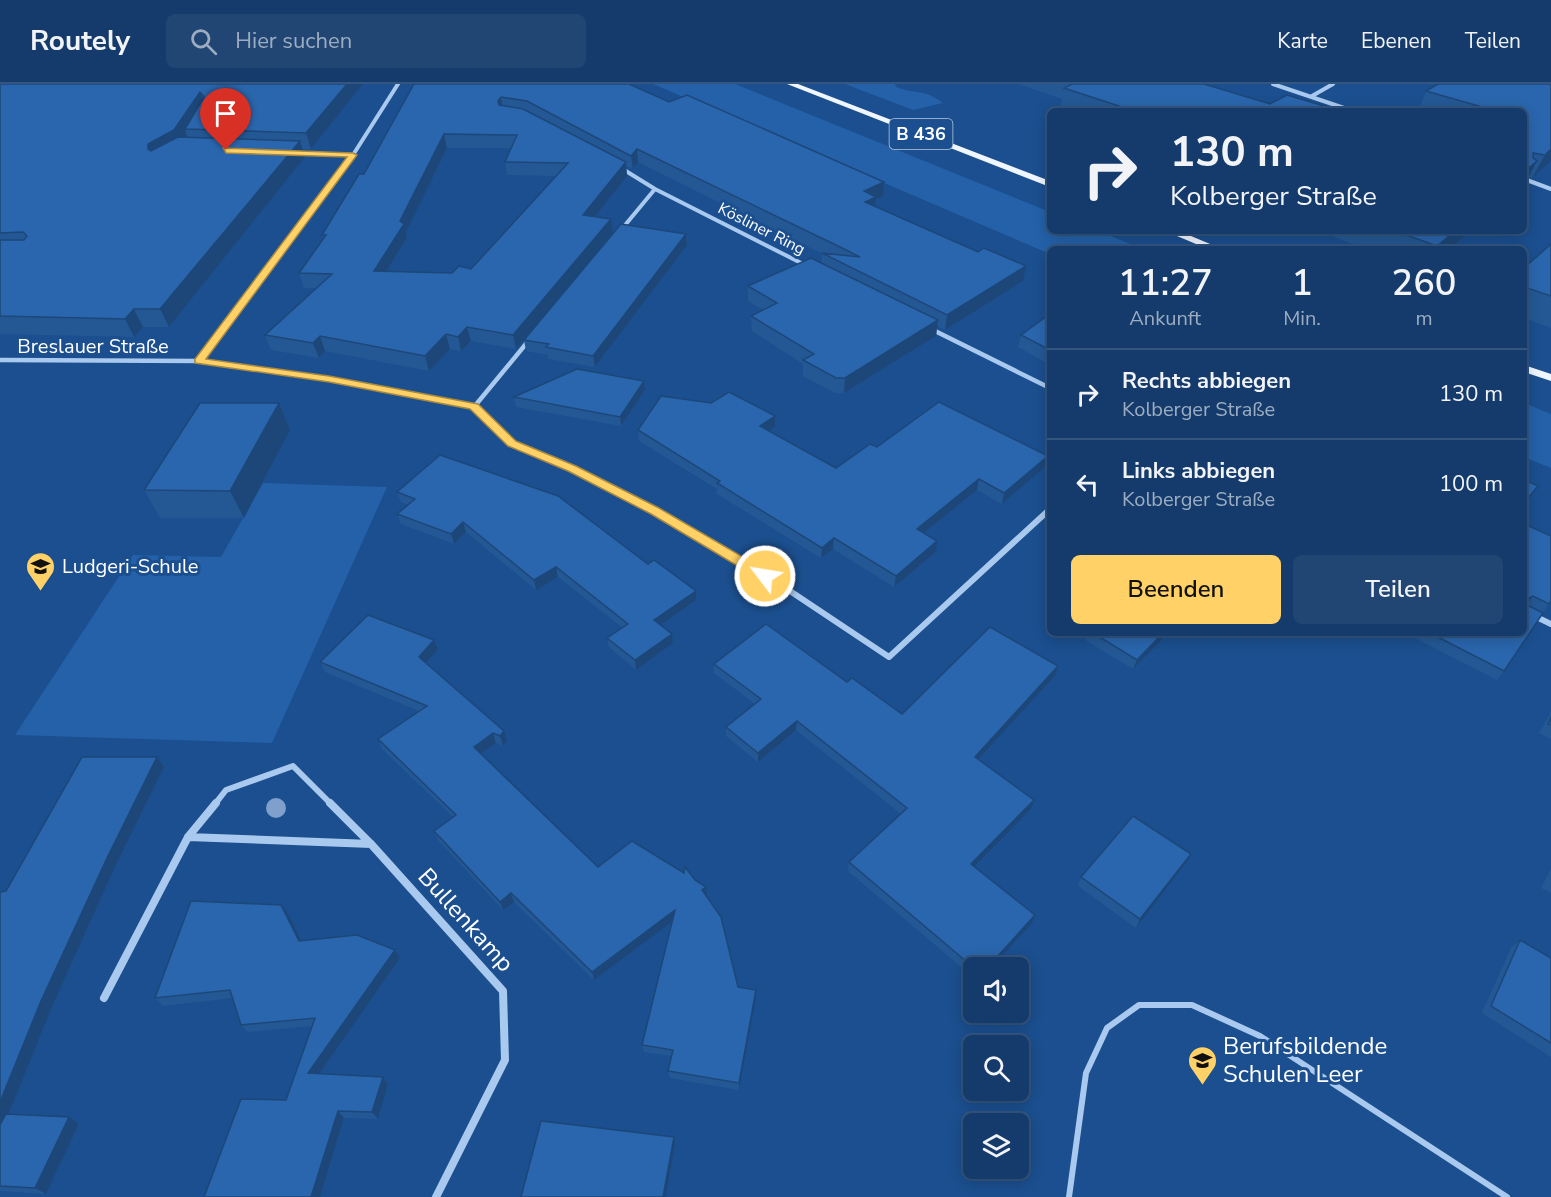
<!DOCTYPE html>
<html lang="de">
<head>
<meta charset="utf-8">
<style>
  :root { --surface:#143b6b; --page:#214673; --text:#f1f3f6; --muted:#9dadc1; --line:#33557e; --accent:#ffd166 }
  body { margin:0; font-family:"Nunito Sans",sans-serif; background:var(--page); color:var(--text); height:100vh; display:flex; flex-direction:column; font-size:22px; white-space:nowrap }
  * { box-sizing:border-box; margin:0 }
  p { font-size:20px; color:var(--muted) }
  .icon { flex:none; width:33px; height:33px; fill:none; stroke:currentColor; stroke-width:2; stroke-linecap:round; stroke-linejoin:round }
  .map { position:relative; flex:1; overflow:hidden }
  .details { position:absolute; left:1047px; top:162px; width:480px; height:390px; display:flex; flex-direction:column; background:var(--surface); border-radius:9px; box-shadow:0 3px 15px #0003,0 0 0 2px var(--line) }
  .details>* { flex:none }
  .top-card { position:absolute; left:1047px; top:24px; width:480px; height:126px; border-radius:9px; box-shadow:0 3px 15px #0003,0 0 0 2px var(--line); background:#143b6b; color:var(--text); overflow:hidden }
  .controls { position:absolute; left:963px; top:873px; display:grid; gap:12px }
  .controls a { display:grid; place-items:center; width:66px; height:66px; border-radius:9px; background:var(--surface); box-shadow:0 3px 15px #0003,0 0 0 2px var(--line); font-size:30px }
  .pin { position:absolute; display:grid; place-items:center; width:51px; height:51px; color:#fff; margin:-62px -26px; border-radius:50% 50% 50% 0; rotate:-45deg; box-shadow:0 0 6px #0007 }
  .pin .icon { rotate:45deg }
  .me { position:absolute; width:66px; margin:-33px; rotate:301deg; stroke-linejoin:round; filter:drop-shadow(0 0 4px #0008) }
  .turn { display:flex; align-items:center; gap:21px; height:126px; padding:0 24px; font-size:27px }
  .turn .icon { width:78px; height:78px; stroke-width:2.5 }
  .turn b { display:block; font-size:42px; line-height:51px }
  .eta { display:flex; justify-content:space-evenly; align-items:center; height:102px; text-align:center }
  .eta b { font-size:36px; font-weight:600; line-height:42px }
  .primary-button { display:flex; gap:12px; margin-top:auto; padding:12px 24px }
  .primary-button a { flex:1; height:69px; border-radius:9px; background:var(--accent); color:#111; font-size:24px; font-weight:600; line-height:69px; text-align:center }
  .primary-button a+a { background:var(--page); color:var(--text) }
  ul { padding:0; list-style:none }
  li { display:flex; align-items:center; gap:18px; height:90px; padding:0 24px; border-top:2px solid var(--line) }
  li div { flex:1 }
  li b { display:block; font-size:22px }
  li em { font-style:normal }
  header { display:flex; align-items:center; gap:36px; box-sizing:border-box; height:84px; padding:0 30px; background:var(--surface); border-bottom:2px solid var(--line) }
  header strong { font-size:28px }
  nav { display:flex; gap:33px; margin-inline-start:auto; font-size:21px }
  .search { width:420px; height:54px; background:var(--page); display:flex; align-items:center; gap:15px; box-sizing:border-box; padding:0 21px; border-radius:9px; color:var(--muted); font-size:22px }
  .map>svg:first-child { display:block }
  .green { fill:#2461a8 }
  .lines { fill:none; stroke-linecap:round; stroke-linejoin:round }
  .lane { stroke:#a9c9ee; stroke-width:6 }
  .street-far3 { stroke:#a9c9ee; stroke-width:4 }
  .street-far2 { stroke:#a9c9ee; stroke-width:4.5 }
  .street-far1 { stroke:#a9c9ee; stroke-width:6 }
  .street { stroke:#a9c9ee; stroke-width:8 }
  .primary { fill:#f0f6ff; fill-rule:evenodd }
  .tree { fill:#7ea0ca }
  .wall { fill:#245895; fill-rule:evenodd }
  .shaded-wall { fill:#1d4779 }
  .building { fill:#2a66ad; stroke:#1d4779; stroke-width:1.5; fill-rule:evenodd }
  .route { fill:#ffd166; stroke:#a68842; stroke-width:1.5 }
  .labels { text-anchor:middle; stroke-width:6; stroke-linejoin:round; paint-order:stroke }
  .far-street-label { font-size:16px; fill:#fff; stroke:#1b4f8f }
  .shield { fill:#1b4f8f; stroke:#bbcadd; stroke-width:1.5 }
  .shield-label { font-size:18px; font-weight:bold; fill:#fff }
  .street-label { font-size:20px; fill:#fff; stroke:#1b4f8f }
  .poi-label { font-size:20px; fill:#fff; stroke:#1b4f8f; text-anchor:start }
  .near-street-label { font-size:24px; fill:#fff; stroke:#1b4f8f }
  .near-poi-label { font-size:24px; fill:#fff; stroke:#1b4f8f; text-anchor:start }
</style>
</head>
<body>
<header>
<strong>Routely</strong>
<div class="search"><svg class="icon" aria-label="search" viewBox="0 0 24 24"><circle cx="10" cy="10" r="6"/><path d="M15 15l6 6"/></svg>Hier suchen</div>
<nav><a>Karte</a><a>Ebenen</a><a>Teilen</a></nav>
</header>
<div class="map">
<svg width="1551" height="1113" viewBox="0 0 1551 1113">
  <rect width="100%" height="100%" fill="#1b4f8f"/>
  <path class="green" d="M653,0H735L1050,128V147H1098L1143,165H1050V170Z
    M845,0H895L896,3C917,11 923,4 943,19L913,26Z
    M1524,319L1551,330V384L1524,373Z
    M263,399L387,403L272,659L15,651L133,471L221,473Z"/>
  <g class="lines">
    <path class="lane" d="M1069,1113L1086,989L1107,944L1139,921H1192L1260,952L1507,1113"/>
    <path class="street-far3" d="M1273,0L1353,27
      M1312,12L1333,0
      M296,69L353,71
      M621,84L655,105L805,181
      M1524,95L1551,105
      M621,146L655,105
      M270,182L353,71L398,0"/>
    <path class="street-far2" d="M929,244L1050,304
      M0,276L199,277L329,295L474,323L512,360L572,385L634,416
      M199,277L271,180
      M474,323L530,255"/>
    <path class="street-far1" d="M631,415L784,503L889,573L1050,425
      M1524,527L1551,540
      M215,720L226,706L293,682L331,720"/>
    <path class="street" d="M330,719L371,760L503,907L505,976L436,1113
      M188,753L371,760
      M104,914L188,753L216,719"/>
    <path class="primary" d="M787,0H798L1050,97V103Z
      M1165,147H1179L1222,165H1208Z
      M1524,281L1551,290V297L1524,288Z"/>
  </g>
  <circle class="tree" cx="276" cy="724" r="10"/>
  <path class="wall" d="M0,0H363L311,65H302L305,73L169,243H143L134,253L0,250Z
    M414,0H629L883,112L876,115V123L1023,197L945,246L937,242L936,252L844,309H835L803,292V280L752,247L751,232L763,226L748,217V202L822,179V169L823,170L638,78L633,85L626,82L627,92L594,133L611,135L613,149L686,150L687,161L595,283L548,275V271L526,267L524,256L516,265L471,257L461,267L450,265L429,287L325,267L319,274L271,266L265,251L317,204H304L299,189L323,155L322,151L364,90ZM447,64H511L505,78L507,91L556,92L471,185L452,189L387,187L407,154L406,148Z
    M1019,0H1204L1270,20L1341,27H1068L1060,24L1062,15Z
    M1551,0V77L1532,94L1529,93L1524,101V27H1418L1426,7Z
    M1336,147H1470L1450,165H1366L1334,153Z
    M1551,160V244L1524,234V184Z
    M1050,230V281L1018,263L1021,251Z
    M644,297L645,306L621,342L516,323L514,313Z
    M279,319L290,346L244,434H160L144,406Z
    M775,343L769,347L836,384L877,363L1045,383L1002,420L977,406L924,449L936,468L894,503L833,465L821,474L717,410V405L639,357L638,346Z
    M397,408L696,516L661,541L672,550L673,559L636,586L609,563L607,554L623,544L558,493L536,506L466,448L454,460L401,440L397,430L408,421L401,418Z
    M1524,440L1551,517L1543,528L1504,587L1497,596L1405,549H1524Z
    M1088,549H1164L1160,558L1133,585L1085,556Z
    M434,556L438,566L426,579L507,657L503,662L496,659L481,670L598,783L695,796L706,803V812L738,903L756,906V914L739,1006L670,994L668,987L672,972L644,968L642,961L672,838L594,896L514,818L503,826L438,756L434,747L453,733L382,665L378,655L419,627L325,588L320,578Z
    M714,580L847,598L902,630L1058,582L1055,592L978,675L1031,725L974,783L1032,839L974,884V894L848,787L849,778L901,730L796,646L758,678L726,652V643L755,620L714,589Z
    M1551,628V655L1539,649Z
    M157,673L164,683L115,783L51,925L9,1030L79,1040L46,1110L0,1107V808L6,807Z
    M1186,779L1136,844L1078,802L1081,793Z
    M1551,785V809L1541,804Z
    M281,821L288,829L301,856L400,874L319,990L383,993L388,1000L378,1035L344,1034L320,1113H204L286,1016L312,942L248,948L241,941L233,914L163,922L155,914Z
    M1520,856L1551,874V973L1482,929L1511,864Z"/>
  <path class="shaded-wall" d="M347,0H363L311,65L306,49Z
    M200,8L205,23L185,45L187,52L181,62L155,76L148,65V60Z
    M501,13L503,26L498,17Z
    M444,50L447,64L406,148L407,154L378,201L374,187Z
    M300,57L305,73L169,243L160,225Z
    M637,65L638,78L633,85L631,72Z
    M1551,65V77L1532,94L1545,71Z
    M1537,77L1525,100L1524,101V88Z
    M626,78L627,92L585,145L583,131Z
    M884,98L883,112L876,115L875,127L865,120L864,107Z
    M611,135L613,149L516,265L513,251Z
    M1455,147H1470L1450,165H1436L1437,162Z
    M686,150L687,161L595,283L593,272Z
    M1026,182L1023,197L945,246L947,231Z
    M134,225L143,243L134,253L125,235Z
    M938,236L936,252L844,309L845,294Z
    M467,243L471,257L461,267L458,253Z
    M446,250L450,265L429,287L425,272Z
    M320,252L325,267L319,274L313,259Z
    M644,297L645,306L621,342L620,333Z
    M279,319L290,346L244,434L230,407Z
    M775,332V343L761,353L760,342Z
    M1048,372L1045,383L1002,420L1004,409Z
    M979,395L977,406L915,456L917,445Z
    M463,438L466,448L454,460L451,450Z
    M834,454L833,465L821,474L822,464Z
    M937,457L936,468L894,503L896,492Z
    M556,483L558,493L536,506L534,496Z
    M696,507V516L655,545L654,536Z
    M1533,512L1526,522L1527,515Z
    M1164,549L1160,558L1133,585L1137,576Z
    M672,550L673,559L636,586L635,576Z
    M434,556L438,566L422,583L419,573Z
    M1058,582L1055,592L972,682L975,673Z
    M797,637L796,646L758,678V669Z
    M504,647L507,657L503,662L500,652Z
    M493,649L496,659L478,672L474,663Z
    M157,673L164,683L115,783L51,925L0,1052V1018L41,917L107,774Z
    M1034,716L1031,725L968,789L971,780Z
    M1191,770L1186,779L1136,844L1140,835Z
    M706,803L707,812L703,815L702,806Z
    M511,809L514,818L503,826L500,818Z
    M281,821L288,829L305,865L299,857Z
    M675,826L676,835L594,896L592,888Z
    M1035,831L1032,839L991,884H987Z
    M395,866L400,874L315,996L308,989Z
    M756,906V914L739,1006V999Z
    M383,993L388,1000L378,1035L372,1028Z
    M338,1027L344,1034L320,1113H311Z
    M69,1033L79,1040L46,1110L35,1104Z
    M674,1053L675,1059L666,1113H663Z"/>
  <path class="building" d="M0,0H347L306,49L185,45L204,13L200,8L174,46L148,60V65L151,67L178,53L300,57L160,225H134L125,235L0,232V156H24L27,152L23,148L0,149Z
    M414,0H629L669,18L687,11L884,98L864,107L876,113L865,118L978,168L984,164L1026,182L947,231L822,169L860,173L838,162L637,65L631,72L527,17L501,13L498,17L499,21L523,25L626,78L583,131L611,135L513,251L467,243L458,253L446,250L425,272L320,252L313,259L265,251L332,190L299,189L326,151H322L359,90H364ZM444,50L517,51L505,78L568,79L471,185L459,182L452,189L374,187L404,140L400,137Z
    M1072,0H1204L1270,20L1287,11L1341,27H1157L1144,23L1136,27H1134L1064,4Z
    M1438,0H1551V65L1545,71L1533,69V74L1537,77L1524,88V27H1482L1486,24L1426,7Z
    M621,140L686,150L593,272L546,263L549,260L524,256Z
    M1395,147H1455L1437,162Z
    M1551,160V212L1524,203V184Z
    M811,174L938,236L845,294H836L803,276L814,270L751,232L777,219L748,202Z
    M1050,230V266L1021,251Z
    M577,285L644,297L620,333L514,313Z
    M729,308L775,332L760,342L836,384L870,360L877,363L939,318L1048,372L1004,409L979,395L917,445L937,457L896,492L834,454L822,464L717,399L720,397L638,346L661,312L711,319Z
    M200,319H279L230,407L144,406Z
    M440,371L558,412L648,480L654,476L696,507L654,536L672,550L635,576L607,554L628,540L556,483L534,496L463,438L451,450L397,430L415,415L397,408Z
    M1524,396L1538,402L1524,419Z
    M1524,440L1551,452V517L1549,520L1533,512L1527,515V521L1543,529L1504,587L1430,549H1524Z
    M368,531L434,556L419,573L504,647L500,652L493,649L474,663L598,783L632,757L684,789L685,783L695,796L706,803L702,806L721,833L738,903L756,906L739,999L668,987L673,966L642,961L675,826L592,888L511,809L500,818L434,747L456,731L378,655L427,622L320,578Z
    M766,540L847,598L852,594L902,630L990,543L1058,582L975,673L1034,716L971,780L1035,831L987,884H974L849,778L907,724L797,637L758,669L726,643L761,615L714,580Z
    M1093,549H1163L1137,576Z
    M1551,633V641L1548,640Z
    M82,673H157L107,774L41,917L0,1018V808L6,807Z
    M1133,732L1191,770L1140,835L1081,793Z
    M191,817L281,821L299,857L357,851L395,866L308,989L383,993L372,1028L338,1027L311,1113H204L241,1015L286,1016L315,934L241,941L230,906L155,914Z
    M1520,856L1551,874V959L1491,922Z
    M6,1030L69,1033L35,1104L0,1102V1041Z
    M541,1037L674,1053L663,1113H521Z"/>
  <path class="route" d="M223,64L353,69L357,71L206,275L329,292L478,320L516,357L576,382L659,424L770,489V496H761L651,430L568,387L508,362L470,325L329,298L195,279V275L347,73L226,69Z"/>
  <defs>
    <symbol id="school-pin" viewBox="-11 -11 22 30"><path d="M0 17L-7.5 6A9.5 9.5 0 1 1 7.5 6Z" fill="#ffd166" stroke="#1b4f8f"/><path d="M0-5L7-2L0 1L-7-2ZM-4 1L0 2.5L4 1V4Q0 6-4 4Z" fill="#111"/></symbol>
  </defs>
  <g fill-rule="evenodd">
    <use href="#school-pin" x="24" y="466" width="33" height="45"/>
    <use href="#school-pin" x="1186" y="960" width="33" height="45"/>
  </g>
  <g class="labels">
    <g class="far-street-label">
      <text transform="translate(762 144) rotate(27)" y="6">Kösliner Ring</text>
    </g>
    <rect class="shield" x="889.5" y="35" width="63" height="30" rx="4.5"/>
    <g class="shield-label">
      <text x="921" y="56">B 436</text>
    </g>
    <g class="street-label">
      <text x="93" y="269">Breslauer Straße</text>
    </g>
    <g class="poi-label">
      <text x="62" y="489">Ludgeri-Schule</text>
    </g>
    <g class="near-street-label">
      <text transform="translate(466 836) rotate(48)" y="8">Bullenkamp</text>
    </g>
    <g class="near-poi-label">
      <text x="1223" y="970">Berufsbildende<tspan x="1223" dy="28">Schulen Leer</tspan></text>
    </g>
  </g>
</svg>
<div class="controls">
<a><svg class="icon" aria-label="sound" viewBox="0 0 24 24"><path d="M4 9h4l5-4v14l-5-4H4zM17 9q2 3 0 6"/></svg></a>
<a><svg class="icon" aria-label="search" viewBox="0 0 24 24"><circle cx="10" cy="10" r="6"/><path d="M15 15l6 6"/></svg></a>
<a><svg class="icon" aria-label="layers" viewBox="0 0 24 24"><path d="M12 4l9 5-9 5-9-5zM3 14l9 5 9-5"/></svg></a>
</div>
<div class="pin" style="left:226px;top:66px;background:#d93025"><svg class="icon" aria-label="arrive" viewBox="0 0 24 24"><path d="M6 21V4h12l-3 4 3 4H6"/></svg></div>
<svg class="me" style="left:765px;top:492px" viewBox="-20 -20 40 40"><circle r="17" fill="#ffd166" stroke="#fff" stroke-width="3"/><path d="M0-11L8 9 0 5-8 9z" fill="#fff"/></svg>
<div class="top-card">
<div class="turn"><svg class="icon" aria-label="right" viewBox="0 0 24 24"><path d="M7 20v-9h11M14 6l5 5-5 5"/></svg><div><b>130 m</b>Kolberger Straße</div></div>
</div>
<section class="details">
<div class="eta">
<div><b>11:27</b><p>Ankunft</p></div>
<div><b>1</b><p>Min.</p></div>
<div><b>260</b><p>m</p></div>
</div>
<ul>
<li><svg class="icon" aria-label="right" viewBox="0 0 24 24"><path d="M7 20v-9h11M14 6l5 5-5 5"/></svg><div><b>Rechts abbiegen</b><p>Kolberger Straße</p></div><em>130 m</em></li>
<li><svg class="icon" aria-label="left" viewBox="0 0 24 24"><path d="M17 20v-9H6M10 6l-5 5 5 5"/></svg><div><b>Links abbiegen</b><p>Kolberger Straße</p></div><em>100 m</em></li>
</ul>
<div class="primary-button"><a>Beenden</a><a>Teilen</a></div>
</section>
</div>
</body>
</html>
